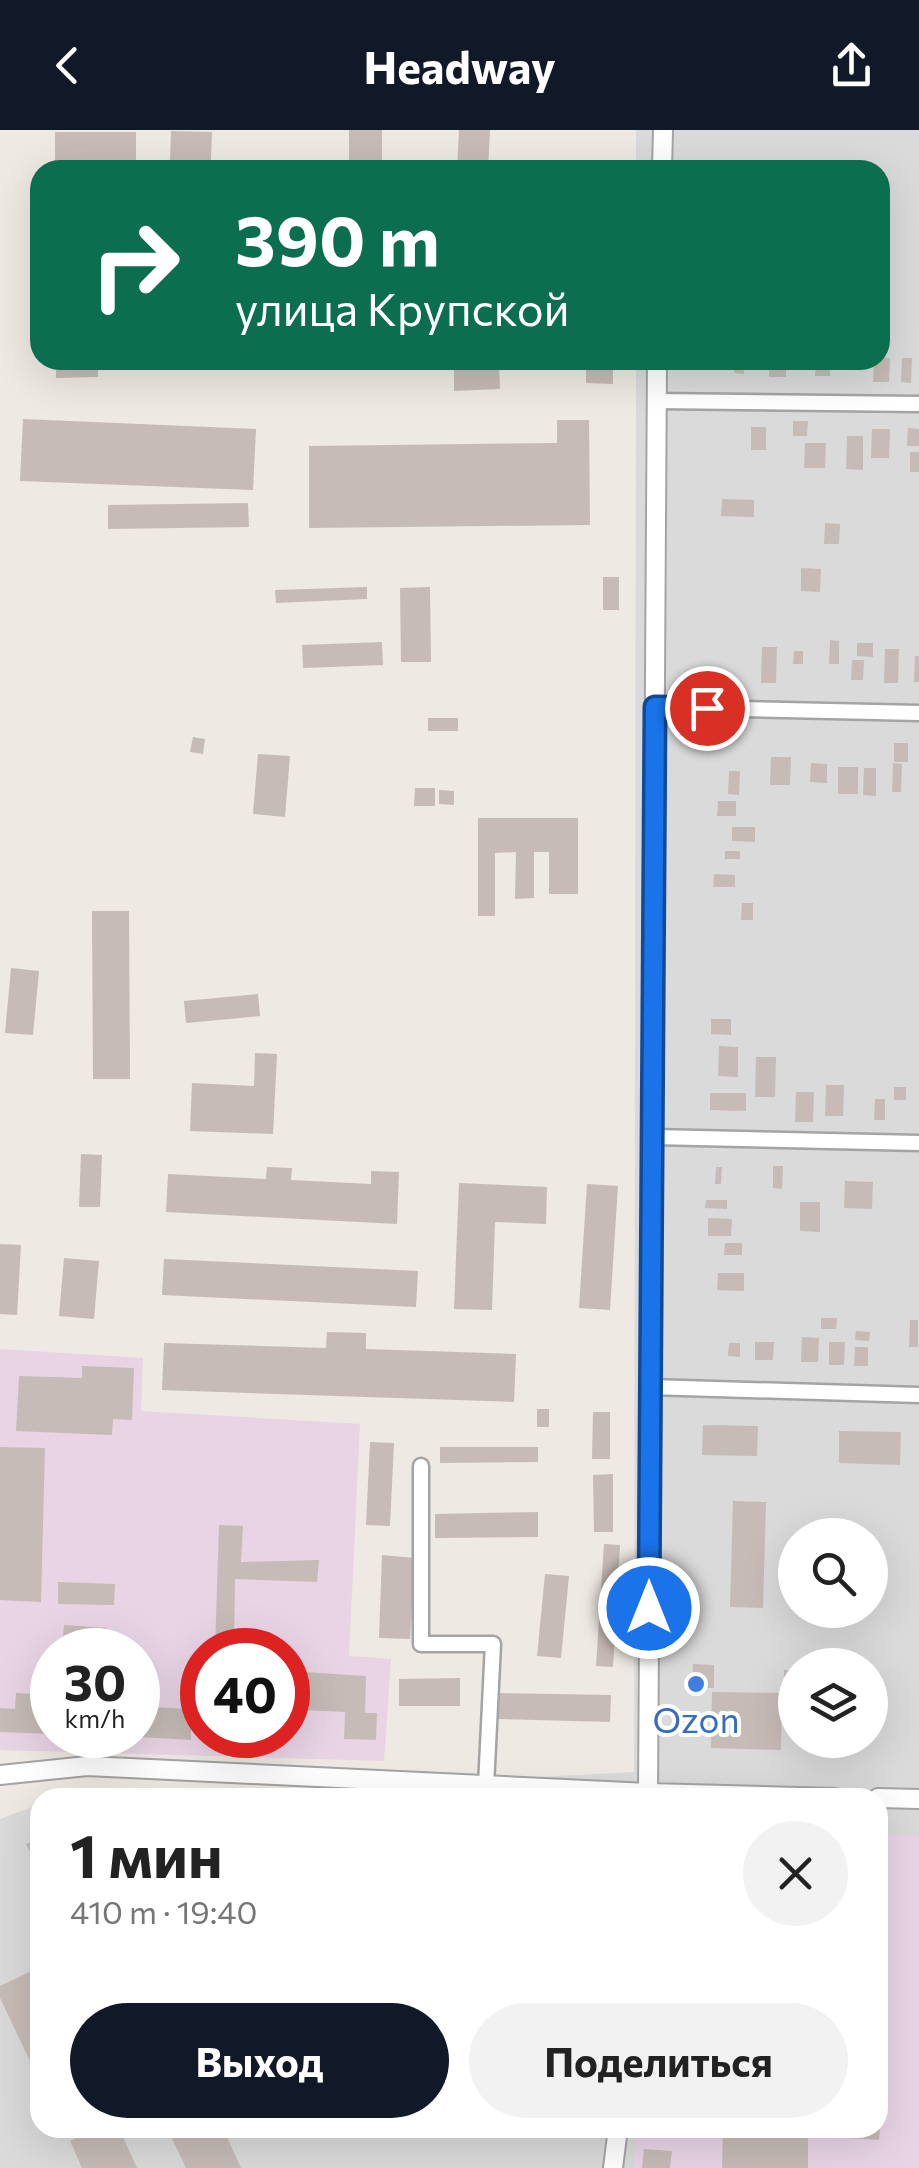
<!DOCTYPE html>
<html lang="ru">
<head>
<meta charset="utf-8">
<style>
  :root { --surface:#fff; --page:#f2f2f2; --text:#222; --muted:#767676; --accent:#111827 }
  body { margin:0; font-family:Commissioner,sans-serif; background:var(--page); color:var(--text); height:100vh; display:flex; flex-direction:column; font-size:38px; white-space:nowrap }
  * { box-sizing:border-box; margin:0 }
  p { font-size:32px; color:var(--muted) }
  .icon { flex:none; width:55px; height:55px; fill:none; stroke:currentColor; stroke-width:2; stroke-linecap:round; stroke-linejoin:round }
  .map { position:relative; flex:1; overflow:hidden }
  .sheet { position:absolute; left:30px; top:1658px; width:858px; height:350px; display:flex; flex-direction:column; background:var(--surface); border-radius:30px; box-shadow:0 10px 40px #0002 }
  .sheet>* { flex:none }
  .top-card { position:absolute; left:30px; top:30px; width:860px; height:210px; border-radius:30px; box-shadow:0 10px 40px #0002; background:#0b6e4f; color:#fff; overflow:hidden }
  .tools { position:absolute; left:778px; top:1388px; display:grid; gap:20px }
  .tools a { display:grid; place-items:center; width:110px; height:110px; border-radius:50%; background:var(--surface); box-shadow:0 10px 40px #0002; font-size:50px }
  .speed { position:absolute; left:30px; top:1498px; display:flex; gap:20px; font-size:50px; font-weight:700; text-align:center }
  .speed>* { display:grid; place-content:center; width:130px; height:130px; border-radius:50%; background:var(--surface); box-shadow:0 10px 40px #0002; line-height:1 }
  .speed small { font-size:25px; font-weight:400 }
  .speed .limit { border:15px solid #d22; background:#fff; color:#111 }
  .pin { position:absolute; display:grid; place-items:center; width:85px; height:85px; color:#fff; margin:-42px; border:5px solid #fff; border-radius:50%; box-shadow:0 2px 10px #0007 }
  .me { position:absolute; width:110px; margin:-55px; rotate:0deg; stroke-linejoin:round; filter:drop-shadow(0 0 8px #0008) }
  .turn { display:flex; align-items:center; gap:35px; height:210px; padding:0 40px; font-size:45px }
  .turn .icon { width:130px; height:130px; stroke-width:2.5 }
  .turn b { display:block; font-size:70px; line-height:85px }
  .round { display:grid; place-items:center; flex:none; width:105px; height:105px; border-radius:52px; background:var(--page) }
  .headline { display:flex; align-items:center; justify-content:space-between; height:170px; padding:0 40px }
  h1 { font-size:60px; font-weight:700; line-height:75px }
  .action { display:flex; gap:20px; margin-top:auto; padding:20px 40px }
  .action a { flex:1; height:115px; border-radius:60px; background:var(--accent); color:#fff; font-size:40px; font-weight:700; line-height:115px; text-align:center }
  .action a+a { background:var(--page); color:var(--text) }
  header { display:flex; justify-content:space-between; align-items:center; height:130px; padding:0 40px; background:var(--accent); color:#fff; font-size:45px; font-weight:700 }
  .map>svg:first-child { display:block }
  .residential { fill:#dbdada; fill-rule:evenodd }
  .industrial { fill:#e8d4e5; fill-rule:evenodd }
  .building { fill:#c6bbb6 }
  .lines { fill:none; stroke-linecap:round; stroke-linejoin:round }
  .minor-casing { stroke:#a4a4a4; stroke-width:19 }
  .tertiary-casing { stroke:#a4a4a4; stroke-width:22 }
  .minor { stroke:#fff; stroke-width:14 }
  .tertiary { stroke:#fff; stroke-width:18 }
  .route-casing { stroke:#114b97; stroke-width:25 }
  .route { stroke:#1a73e8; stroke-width:18 }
  .shop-dot { fill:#3f7fe0; stroke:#fff; stroke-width:4 }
  .labels { text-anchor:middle; stroke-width:8; stroke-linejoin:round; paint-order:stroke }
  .shop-label { font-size:35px; fill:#366cbe; stroke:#fff }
</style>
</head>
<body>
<header><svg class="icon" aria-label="back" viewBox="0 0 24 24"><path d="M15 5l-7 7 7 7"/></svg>Headway<svg class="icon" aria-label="share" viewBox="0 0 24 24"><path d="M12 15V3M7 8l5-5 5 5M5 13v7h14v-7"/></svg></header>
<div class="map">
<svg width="919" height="2038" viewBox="0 0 919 2038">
  <rect width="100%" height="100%" fill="#eee9e2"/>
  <path class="residential" d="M636,0H919V2038H0V1689L40,1674V1998H878V1668L162,1667L634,1642L636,230H880V40H636ZM795,1405H870V1480H795ZM795,1535H870V1610H795Z"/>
  <path class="industrial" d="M0,1219L143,1228L141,1281L360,1294L349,1526L391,1529L384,1631L0,1620ZM52,1520H138V1605H52ZM202,1520H288V1605H202Z
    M878,1704L919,1705V2038H633L637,1998H878Z"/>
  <path class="building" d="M349,0H382V40H349Z
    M459,0H490L488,40H457Z
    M171,1L212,2L211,30H170Z
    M55,2H136V40H55Z
    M255,31L297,32L296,40H255Z
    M880,227L890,228L889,252H873L874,230Z
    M902,228H912L911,253L901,252Z
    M56,230H98V247L56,248Z
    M586,230H613V254L586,253Z
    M734,230H745L744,244L734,243Z
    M816,230H830V246H815Z
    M769,232L786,233V247H769Z
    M499,233L500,259L454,261V235Z
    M23,289L256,299L253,360L20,351Z
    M557,290H589L590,395L309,398V316L557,313Z
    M793,291H808L807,306H793Z
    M751,297H766V320H751Z
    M908,298L919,299V316H907Z
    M872,299H890L889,328H871Z
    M847,306H863V340L846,339Z
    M805,313H826L825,338H804Z
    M910,322H919V342H910Z
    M722,369L754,370V387L721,386Z
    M248,373L249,397L108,399V375Z
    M825,393L840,394L839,414H824Z
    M801,438L821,439L820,462L801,461Z
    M603,447H619V480H603Z
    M367,457V469L276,473L275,460Z
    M430,457L431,532H401L400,458Z
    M830,510L839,511V534H829Z
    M382,512L383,535L303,538L302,515Z
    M857,513H873V527L857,526Z
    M762,517H777L776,553H761Z
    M885,519H899L898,553H884Z
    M794,521H803V534H793Z
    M915,526H919V552H914Z
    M852,530H864L863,550H851Z
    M428,588H458V601H428Z
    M193,607L205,609L203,624L190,622Z
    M894,613H908V632H894Z
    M258,624L290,626L285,687L253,684Z
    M771,627H791L790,655H770Z
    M811,633L827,634V653L810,652Z
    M893,633L902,634L901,662H892Z
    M838,637H858V664H838Z
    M864,638H876V666L863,665Z
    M729,641H740L739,665L728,664Z
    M415,658H435V676H414Z
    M439,660L454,661V675L439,674Z
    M718,671H736V686H717Z
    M478,688H578V764H549V722H534V768L515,769L516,722L495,723V786H478Z
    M732,697H755V712L732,711Z
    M725,721H740V729H725Z
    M714,744L735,745V757H713Z
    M742,773H753V790H741Z
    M92,781H129L130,949H93Z
    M11,838L39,841L33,905L5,903Z
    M258,864L260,886L186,893L184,871Z
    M711,889H731V905L711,904Z
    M719,916L738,917V947L718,946Z
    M255,923L277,924L273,1004L190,1001L192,953L254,956Z
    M756,927H776L775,967H755Z
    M826,955H844L843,986H825Z
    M894,957H906V970H894Z
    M796,962H814L813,992H795Z
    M710,963H746V981L710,980Z
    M875,969H885V990H874Z
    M81,1024L102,1025L100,1077H79Z
    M773,1036H783L782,1059L773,1058Z
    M267,1037L292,1038L291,1050L371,1054V1041L399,1042L397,1094L166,1082L168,1044L266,1049Z
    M716,1037H722L721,1054H715Z
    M845,1051L873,1052L872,1079L844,1078Z
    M459,1053L547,1057L546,1094L495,1092L492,1180L454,1179Z
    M587,1054L618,1056L610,1180L579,1178Z
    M706,1070H727V1079L705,1078Z
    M800,1072H820V1102L800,1101Z
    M708,1088L732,1089L731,1106H708Z
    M725,1113H742V1125H724Z
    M0,1114L21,1115L17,1185L0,1184Z
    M64,1128L99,1131L94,1189L59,1186Z
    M164,1129L418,1141L416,1177L162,1165Z
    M718,1143H744V1161L717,1160Z
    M821,1188H837L836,1199H821Z
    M910,1190H918V1217H909Z
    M856,1201L870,1202L869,1211L855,1210Z
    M327,1202L366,1203V1219L516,1224L514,1272L162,1260L164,1213L326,1218Z
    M802,1207L819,1208L818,1232H801Z
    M755,1212H774L773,1230H755Z
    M829,1212H845L844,1235H829Z
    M729,1213H740V1227L728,1226Z
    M855,1217H868V1236H854Z
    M82,1236L134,1238L132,1290L113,1289L112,1305L16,1301L19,1246L82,1248Z
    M537,1279H549V1297H537Z
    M593,1282H610V1329H592Z
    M703,1295L758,1296L757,1326L702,1325Z
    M839,1301L901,1302L900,1335L839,1333Z
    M370,1312L394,1313L390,1396L366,1395Z
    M0,1317L45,1318L41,1472L0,1470Z
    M440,1317H538V1332L440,1333Z
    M613,1344V1402H594L593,1345Z
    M733,1371L766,1372L763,1478L730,1477Z
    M538,1382V1407L435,1408V1384Z
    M219,1395L243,1396L241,1432L319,1430L317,1452L235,1449L234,1520H215Z
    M604,1414L620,1415L613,1537L596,1536Z
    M382,1425L415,1428L410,1509L379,1508Z
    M545,1444L569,1446L561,1528L537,1526Z
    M58,1452L115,1454L114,1475L58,1474Z
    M64,1495L107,1498L106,1520H62Z
    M693,1534L714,1535V1558H692Z
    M784,1540L795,1541V1556H784Z
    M288,1541L366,1546L365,1583H377L376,1610L344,1609L345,1582L302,1580L300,1586L288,1585Z
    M460,1548V1576H399V1549Z
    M712,1562L782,1563L781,1620L711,1618Z
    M16,1563L52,1565V1604L0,1602V1578L15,1579Z
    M499,1563L611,1565L610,1592L498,1589Z
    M149,1577L191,1579V1610L138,1607V1585L148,1586Z
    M40,1707V1741L26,1714Z
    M40,1837V1952L0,1868V1856Z
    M878,1938H885L880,1993H878Z
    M98,1998H119L137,2038H82L70,2011Z
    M167,1998H223L241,2038H186Z
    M723,1998H808V2038H722Z
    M847,1998H880L879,2010L846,2008Z
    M644,2019L672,2021L670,2038H642Z"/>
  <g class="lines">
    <defs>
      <path id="minor" d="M656,271L919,274
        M655,577L919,583
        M653,1007L919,1013
        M650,1257L919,1265
        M421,1336V1514H493L486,1656"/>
      <path id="tertiary" d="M662,40L663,0
        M0,1645L87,1636L648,1663L835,1668
        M648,1668L657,230
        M878,1668L919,1669
        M613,2038L618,1998"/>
    </defs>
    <use href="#minor" class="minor-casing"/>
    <use href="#tertiary" class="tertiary-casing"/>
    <use href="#minor" class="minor"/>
    <use href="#tertiary" class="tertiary"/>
  </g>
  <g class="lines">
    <defs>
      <path id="route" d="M649,1478L655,577L707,578"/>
    </defs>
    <use href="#route" class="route-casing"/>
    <use href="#route" class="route"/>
  </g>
  <circle class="shop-dot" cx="696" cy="1554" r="10"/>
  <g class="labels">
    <g class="shop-label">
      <text x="696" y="1603">Ozon</text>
    </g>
  </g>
</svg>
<div class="tools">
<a><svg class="icon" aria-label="search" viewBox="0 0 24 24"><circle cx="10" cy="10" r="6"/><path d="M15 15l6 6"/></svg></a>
<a><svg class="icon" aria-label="layers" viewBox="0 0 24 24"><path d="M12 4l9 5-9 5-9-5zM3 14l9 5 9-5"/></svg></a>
</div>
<div class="speed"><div>30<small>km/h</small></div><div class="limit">40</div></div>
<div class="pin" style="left:707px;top:578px;background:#d93025"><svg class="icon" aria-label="arrive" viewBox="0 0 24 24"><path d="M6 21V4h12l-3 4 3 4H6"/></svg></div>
<svg class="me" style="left:649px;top:1478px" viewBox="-20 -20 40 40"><circle r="17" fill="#1a73e8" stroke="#fff" stroke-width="3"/><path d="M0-11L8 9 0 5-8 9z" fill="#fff"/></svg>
<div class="top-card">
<div class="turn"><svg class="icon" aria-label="right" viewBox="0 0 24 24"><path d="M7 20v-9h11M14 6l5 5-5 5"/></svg><div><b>390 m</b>улица Крупской</div></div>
</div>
<section class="sheet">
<div class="headline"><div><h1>1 мин</h1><p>410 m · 19:40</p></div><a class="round"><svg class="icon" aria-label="close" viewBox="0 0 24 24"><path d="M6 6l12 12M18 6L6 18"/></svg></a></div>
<div class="action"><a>Выход</a><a>Поделиться</a></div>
</section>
</div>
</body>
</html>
